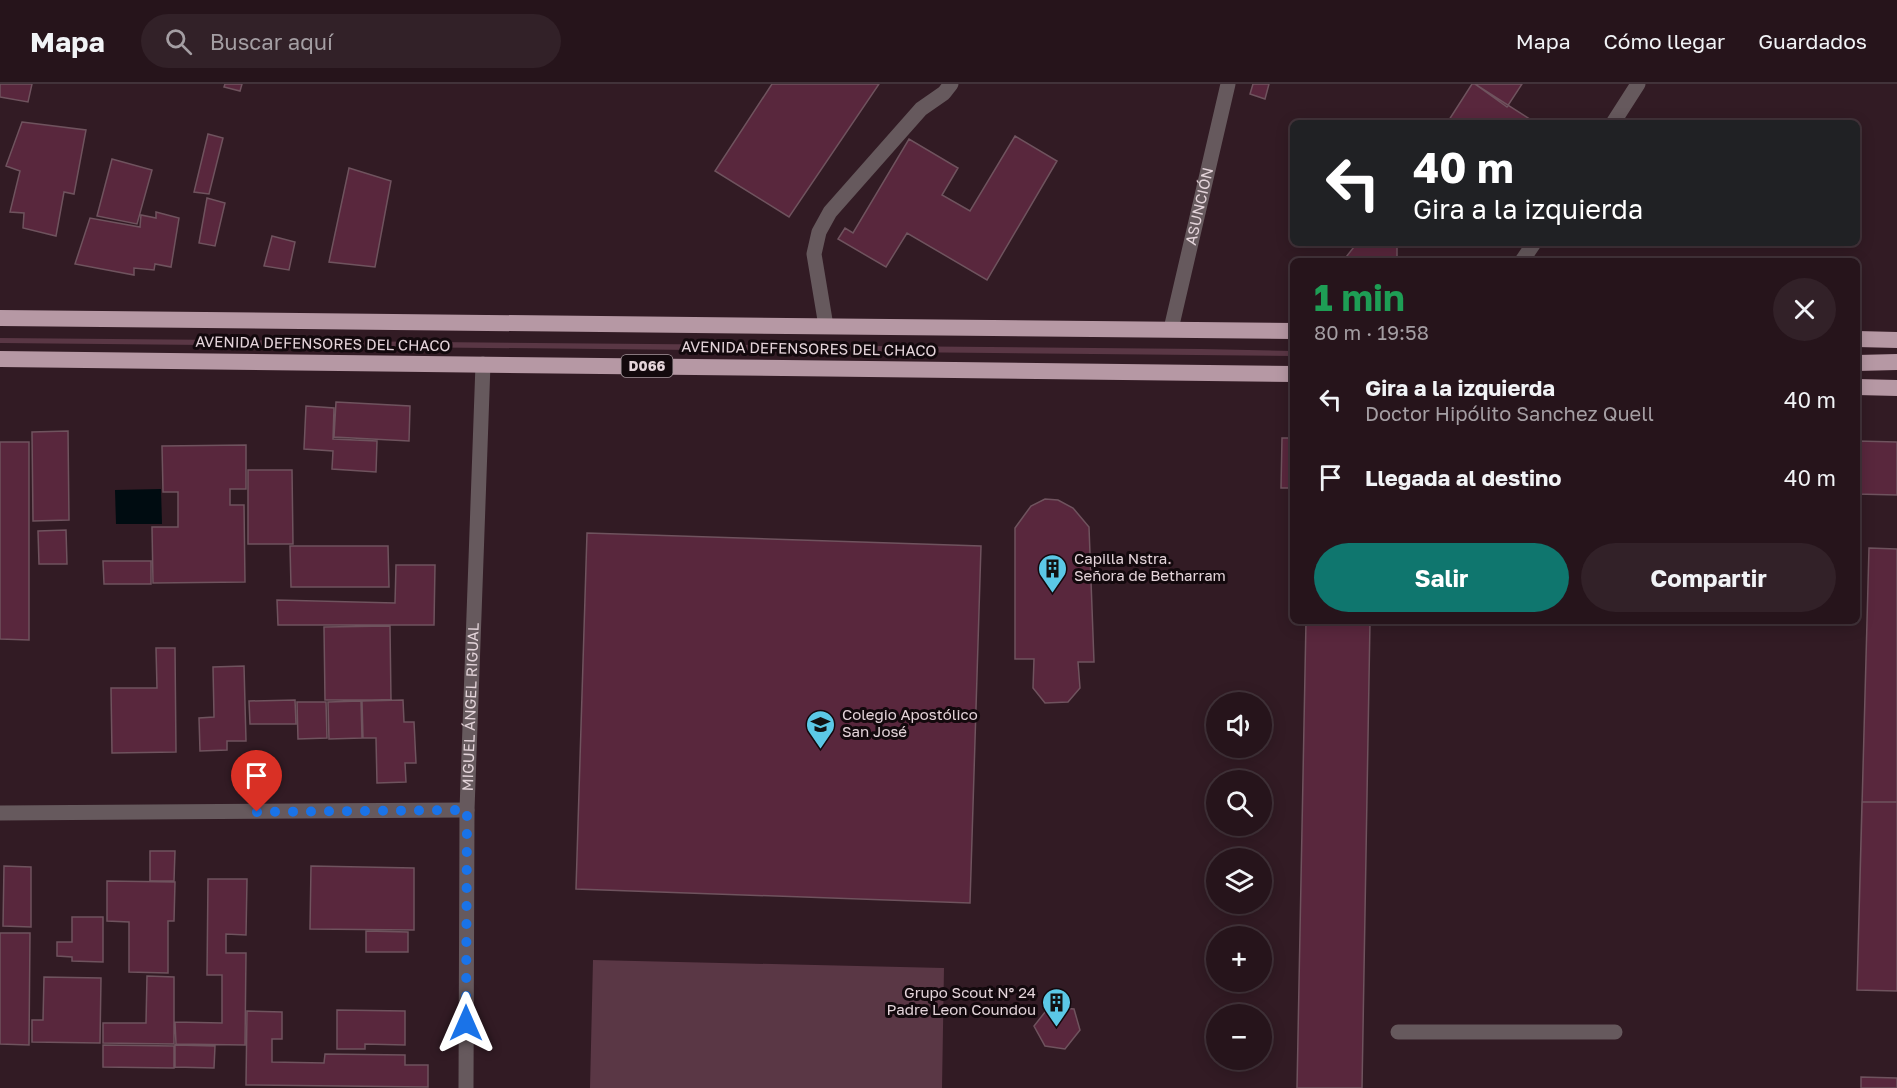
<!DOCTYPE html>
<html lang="es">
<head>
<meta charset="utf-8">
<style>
  :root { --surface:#26141b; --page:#322128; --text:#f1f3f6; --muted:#a49ea3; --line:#42333a; --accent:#0f766e }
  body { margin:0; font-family:"Golos Text",sans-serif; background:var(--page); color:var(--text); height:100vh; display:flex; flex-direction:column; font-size:22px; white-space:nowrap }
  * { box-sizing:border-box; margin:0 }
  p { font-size:20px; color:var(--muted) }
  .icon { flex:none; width:33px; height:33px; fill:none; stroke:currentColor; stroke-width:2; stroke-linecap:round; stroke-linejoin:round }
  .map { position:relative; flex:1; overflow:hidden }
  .panel { position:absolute; left:1290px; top:174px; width:570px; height:366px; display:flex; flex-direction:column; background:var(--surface); border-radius:9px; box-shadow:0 3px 15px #0003,0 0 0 2px var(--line) }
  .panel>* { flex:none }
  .top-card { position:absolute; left:1290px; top:36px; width:570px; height:126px; border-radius:9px; box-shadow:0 3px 15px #0003,0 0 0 2px var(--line); background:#202124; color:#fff; overflow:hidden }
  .buttons { position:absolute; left:1206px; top:608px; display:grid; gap:12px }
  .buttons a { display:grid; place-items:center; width:66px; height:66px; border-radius:50%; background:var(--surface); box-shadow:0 3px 15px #0003,0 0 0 2px var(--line); font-size:30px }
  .pin { position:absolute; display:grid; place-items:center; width:51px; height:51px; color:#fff; margin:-62px -26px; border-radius:50% 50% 50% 0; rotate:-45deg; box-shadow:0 0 6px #0007 }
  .pin .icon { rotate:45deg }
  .me { position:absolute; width:66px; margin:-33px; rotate:0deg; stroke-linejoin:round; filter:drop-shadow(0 0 4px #0008) }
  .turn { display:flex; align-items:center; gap:21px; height:126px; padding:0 24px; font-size:27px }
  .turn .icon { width:78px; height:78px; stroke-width:2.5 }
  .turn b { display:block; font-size:42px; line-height:51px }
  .round { display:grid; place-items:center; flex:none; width:63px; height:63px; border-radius:32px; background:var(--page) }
  .headline { display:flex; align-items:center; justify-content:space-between; height:102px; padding:0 24px }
  h1 { font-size:36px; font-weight:700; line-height:45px; color:#1e9e55 }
  .button { display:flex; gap:12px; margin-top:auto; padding:12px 24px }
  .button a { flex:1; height:69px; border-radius:36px; background:var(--accent); color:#fff; font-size:24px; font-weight:700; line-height:69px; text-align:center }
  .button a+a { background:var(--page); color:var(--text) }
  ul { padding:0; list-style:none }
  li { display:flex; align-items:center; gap:18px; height:78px; padding:0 24px }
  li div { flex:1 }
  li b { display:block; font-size:22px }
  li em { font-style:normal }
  header { display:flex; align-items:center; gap:36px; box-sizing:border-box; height:84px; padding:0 30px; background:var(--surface); border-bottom:2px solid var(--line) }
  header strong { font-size:28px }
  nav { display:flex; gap:33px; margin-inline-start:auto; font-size:21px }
  .search { width:420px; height:54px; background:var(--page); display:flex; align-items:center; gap:15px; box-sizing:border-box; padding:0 21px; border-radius:33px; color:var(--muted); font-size:22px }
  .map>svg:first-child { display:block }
  .green { fill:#5a3745 }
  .water { fill:#000c11 }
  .building { fill:#59273d; stroke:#6f535e; stroke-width:1.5 }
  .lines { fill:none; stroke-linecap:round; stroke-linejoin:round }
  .service { stroke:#66595d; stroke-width:15 }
  .minor { stroke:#66595d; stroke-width:15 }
  .trunk { stroke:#b698a4; stroke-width:16 }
  .route { stroke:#1a73e8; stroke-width:10; stroke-dasharray:0 18 }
  .labels { text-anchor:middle; stroke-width:6; stroke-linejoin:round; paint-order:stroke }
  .shield { fill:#13090d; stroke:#a5979c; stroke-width:1.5 }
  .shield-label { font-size:14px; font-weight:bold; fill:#e4d4da }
  .street-label { font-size:15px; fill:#e4d4da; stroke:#13090d }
  .poi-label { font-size:15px; fill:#e4d4da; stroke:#13090d; text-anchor:start }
</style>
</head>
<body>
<header>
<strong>Mapa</strong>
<div class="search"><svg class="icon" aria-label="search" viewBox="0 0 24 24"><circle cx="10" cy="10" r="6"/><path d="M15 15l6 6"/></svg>Buscar aquí</div>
<nav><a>Mapa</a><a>Cómo llegar</a><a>Guardados</a></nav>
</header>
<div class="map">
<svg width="1897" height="1004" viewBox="0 0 1897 1004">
  <rect width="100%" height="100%" fill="#321b24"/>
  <path class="green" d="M0,254L1202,265L1293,267V272L0,259Z
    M593,876L944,884L942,1004H590Z"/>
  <path class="water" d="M161,405L162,440H116L115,406Z"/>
  <path class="building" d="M0,0H32L28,18L0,13Z
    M225,0H242L240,7L224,3Z
    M772,0H879L789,133L715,87Z
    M1253,0H1269L1265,15L1250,10Z
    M1472,0H1475L1536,39H1447Z
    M1475,0H1522L1507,23Z
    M22,38L86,46L74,110L64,108L56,152L23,144L24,129L10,128L20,87L6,82Z
    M208,50L223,54L209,110L194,108Z
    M1015,52L1057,77L987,196L907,149L886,183L838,155L845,144L853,149L909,55L958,84L942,111L970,127Z
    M112,75L152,86L137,140L97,132Z
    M349,84L391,97L375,183L329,178Z
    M207,114L225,119L215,162L199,159Z
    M156,128L179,134L171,183L155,180L154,186L134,184V191L75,180L90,134L140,143L141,131L156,134Z
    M272,152L295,158L289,186L264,182Z
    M1357,159H1397V177H1343Z
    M336,318L410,322L409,357L334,353Z
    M306,322L334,324L333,355L377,357L376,388L332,385L333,367L304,365Z
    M68,347L69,436L33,437L32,348Z
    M1282,354H1293V404H1281Z
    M1857,357L1897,358V411L1857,410Z
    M0,358H29V556L0,555Z
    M246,361V405H230V421H244L245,498L153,499L152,443H178V408H163L162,362Z
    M248,386H292L293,460H248Z
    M1045,415L1058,416L1073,424L1089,443L1094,578H1078L1080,604L1068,618L1045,619L1033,604L1034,575H1015V444L1031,422Z
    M66,446L67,480H39L38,447Z
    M587,449L981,462L970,819L576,805Z
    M290,462H388L389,503H291Z
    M1869,464L1897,465V907L1857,906Z
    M103,477H151V500H104Z
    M396,481H435L434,541H278L277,516L395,519Z
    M1306,537H1370L1362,1004H1297Z
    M390,542L391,616H325L324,543Z
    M156,564H175L176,668L112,669L111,604H157Z
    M244,582L246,657H227V666L200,667L199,634L214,633L213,583Z
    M295,616L296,640H250L249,617Z
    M403,616L404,638H414L416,679H405L406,698L377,699L376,654H363L362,617Z
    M361,617L362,654L329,655L328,618Z
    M297,618H326L327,654L298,655Z
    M1862,718H1897V907L1857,906Z
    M150,767H175L174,797H150Z
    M4,782L31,783V843L3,842Z
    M311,782L414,784V846L310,845Z
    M208,795H247L246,851L226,850V869H246L245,961L176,960L175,938L222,939V891H207Z
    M107,797L175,798L174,837H168V889L129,888V838L107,837Z
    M72,833H103V878L72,877V873L57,872V858H72Z
    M366,847L408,848V868H366Z
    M0,849H30L29,961L0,960Z
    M147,892L174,893V960L103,959V939H146Z
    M44,893L101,894L100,959L32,958V936H43Z
    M1049,923L1074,925L1080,946L1065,965L1045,962L1034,942Z
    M337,926L405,927V961L365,960V965H337Z
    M247,927L282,928V955H272V978L324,979L325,970L405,971V981H428V1003L246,1001Z
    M103,961L174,962V984L103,983Z
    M175,961L215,962L214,984L175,983Z
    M1861,993L1897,994V1004H1861Z"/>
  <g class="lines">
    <path class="service" d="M826,242L814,170L819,148L830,128L921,25L944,9L951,0
      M1398,948H1615"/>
    <g class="minor">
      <path d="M1613,39L1638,0"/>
      <path d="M1522,177L1534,159"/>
      <path id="s1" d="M1171,245L1228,0"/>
      <path d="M0,729L467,726"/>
      <path id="s2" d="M466,1004L467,726L483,280"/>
    </g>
    <path class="trunk" d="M0,234L1293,247
      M1857,255L1897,256
      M0,275L1293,290
      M1857,279L1897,278
      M1857,303L1897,304"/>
  </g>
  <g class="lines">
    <path class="route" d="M257,728L467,726L466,939"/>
  </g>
  <defs>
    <symbol id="building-pin" viewBox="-11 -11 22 30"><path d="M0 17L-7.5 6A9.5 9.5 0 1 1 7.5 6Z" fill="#5bc8e6" stroke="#13090d"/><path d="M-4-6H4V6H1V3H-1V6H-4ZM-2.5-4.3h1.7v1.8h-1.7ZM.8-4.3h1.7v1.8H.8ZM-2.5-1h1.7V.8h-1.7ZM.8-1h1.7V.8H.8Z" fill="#111"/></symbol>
    <symbol id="school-pin" viewBox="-11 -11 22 30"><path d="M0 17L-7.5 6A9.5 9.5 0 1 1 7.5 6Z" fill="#5bc8e6" stroke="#13090d"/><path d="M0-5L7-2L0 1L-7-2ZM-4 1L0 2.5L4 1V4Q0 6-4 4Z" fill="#111"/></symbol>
  </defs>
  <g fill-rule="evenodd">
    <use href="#building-pin" x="1036" y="468" width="33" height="45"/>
    <use href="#school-pin" x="804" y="624" width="33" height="45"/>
    <use href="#building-pin" x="1040" y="902" width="33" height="45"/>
  </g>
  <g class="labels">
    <rect class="shield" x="621.5" y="271" width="51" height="22" rx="4.5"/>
    <g class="shield-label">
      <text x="647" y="287">D066</text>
    </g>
    <g class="street-label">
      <text dy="5" stroke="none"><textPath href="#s1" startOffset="126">ASUNCIÓN</textPath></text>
      <text transform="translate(323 260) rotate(1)" y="5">AVENIDA DEFENSORES DEL CHACO</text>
      <text transform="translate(809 265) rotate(1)" y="5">AVENIDA DEFENSORES DEL CHACO</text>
      <text dy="5" stroke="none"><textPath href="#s2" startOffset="381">MIGUEL ÁNGEL RIGUAL</textPath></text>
    </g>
    <g class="poi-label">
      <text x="1074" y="480">Capilla Nstra.<tspan x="1074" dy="17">Señora de Betharram</tspan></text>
      <text x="842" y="636">Colegio Apostólico<tspan x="842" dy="17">San José</tspan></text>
      <text x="1036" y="914" text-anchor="end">Grupo Scout N° 24<tspan x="1036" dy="17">Padre Leon Coundou</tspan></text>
    </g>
  </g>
</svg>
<div class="buttons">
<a><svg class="icon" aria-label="sound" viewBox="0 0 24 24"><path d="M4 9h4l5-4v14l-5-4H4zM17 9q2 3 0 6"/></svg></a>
<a><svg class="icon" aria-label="search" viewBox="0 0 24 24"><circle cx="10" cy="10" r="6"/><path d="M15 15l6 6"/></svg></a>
<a><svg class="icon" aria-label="layers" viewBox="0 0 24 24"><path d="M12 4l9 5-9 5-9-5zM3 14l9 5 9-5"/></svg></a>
<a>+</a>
<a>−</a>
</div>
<div class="pin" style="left:257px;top:728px;background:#d93025"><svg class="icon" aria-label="arrive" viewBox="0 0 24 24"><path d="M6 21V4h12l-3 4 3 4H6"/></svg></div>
<svg class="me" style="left:466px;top:939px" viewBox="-20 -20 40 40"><path d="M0-17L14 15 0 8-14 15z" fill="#1a73e8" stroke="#fff" stroke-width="4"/></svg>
<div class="top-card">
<div class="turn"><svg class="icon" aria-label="left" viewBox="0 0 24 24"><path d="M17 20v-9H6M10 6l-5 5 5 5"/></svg><div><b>40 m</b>Gira a la izquierda</div></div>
</div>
<section class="panel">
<div class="headline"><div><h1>1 min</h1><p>80 m · 19:58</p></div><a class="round"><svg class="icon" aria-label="close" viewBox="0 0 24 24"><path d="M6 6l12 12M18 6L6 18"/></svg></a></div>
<ul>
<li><svg class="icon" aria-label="left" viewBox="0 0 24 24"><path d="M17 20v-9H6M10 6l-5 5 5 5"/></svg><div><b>Gira a la izquierda</b><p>Doctor Hipólito Sanchez Quell</p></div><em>40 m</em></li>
<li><svg class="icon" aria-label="arrive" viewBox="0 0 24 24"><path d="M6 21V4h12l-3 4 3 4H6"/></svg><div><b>Llegada al destino</b></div><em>40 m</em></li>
</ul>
<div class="button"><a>Salir</a><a>Compartir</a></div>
</section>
</div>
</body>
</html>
